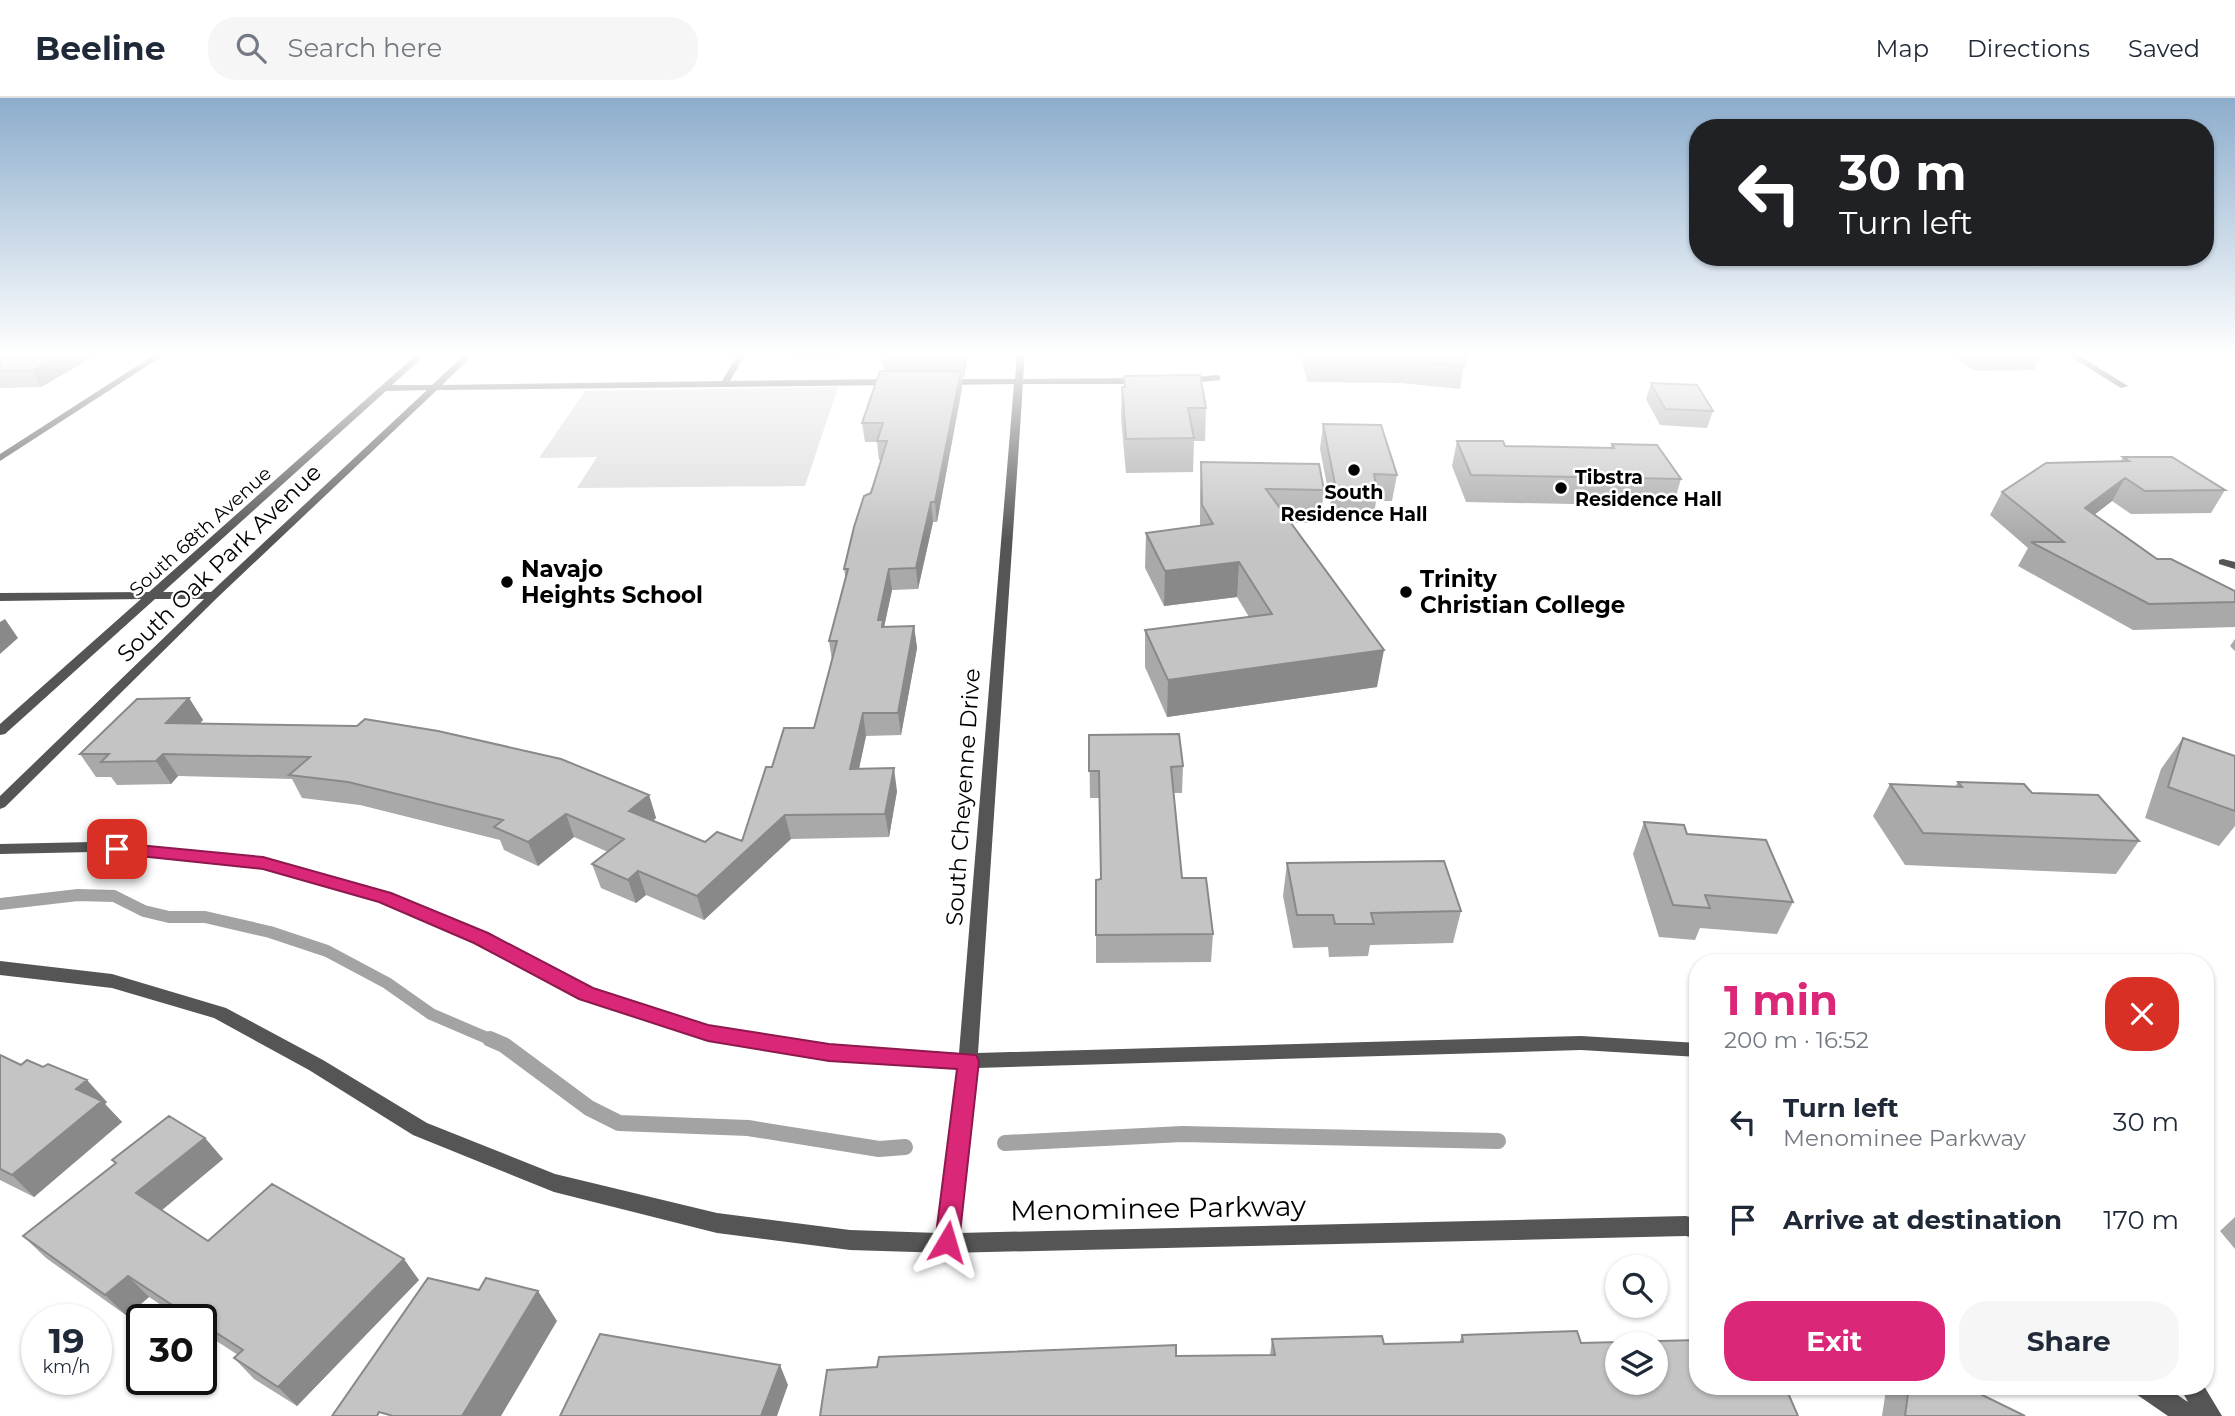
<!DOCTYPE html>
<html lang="en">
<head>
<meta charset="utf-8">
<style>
  :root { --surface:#fff; --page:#f6f6f7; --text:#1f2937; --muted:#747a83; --line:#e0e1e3; --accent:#db2777 }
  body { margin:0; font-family:Montserrat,sans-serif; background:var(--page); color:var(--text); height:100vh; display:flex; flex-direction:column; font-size:26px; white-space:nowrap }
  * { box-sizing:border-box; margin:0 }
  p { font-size:23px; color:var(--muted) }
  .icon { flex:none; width:38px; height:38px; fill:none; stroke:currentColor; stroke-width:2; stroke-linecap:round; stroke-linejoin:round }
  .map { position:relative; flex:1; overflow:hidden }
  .drawer { position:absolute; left:1689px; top:856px; width:525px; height:441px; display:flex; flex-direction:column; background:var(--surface); border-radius:28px; box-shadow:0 2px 5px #0004 }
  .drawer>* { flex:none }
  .guide { position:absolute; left:1689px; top:21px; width:525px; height:147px; border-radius:28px; box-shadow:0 2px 5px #0004; background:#202124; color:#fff; overflow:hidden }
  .tools { position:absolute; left:1605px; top:1157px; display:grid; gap:14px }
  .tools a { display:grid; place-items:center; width:63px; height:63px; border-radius:50%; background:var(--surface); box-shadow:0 2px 5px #0004; font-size:35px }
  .speed { position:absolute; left:21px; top:1206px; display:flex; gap:14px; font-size:35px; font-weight:700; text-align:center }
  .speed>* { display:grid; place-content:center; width:91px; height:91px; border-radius:50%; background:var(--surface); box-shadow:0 2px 5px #0004; line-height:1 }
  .speed small { font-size:18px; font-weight:400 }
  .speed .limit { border:4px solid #111; border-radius:10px; background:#fff; color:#111 }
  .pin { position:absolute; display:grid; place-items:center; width:60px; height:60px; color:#fff; margin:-30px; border-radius:14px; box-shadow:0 4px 10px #0006 }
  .me { position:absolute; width:77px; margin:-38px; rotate:7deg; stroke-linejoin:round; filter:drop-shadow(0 0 5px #0008) }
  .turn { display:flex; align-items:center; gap:24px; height:147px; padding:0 35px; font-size:32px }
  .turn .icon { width:91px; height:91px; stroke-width:2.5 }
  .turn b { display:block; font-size:49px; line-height:60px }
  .round { display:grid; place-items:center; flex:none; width:74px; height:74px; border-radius:28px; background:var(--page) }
  .summary { display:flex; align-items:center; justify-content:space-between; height:119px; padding:0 35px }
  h1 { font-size:42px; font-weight:700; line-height:52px; color:var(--accent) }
  .cta { display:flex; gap:14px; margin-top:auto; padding:14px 35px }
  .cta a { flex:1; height:80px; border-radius:28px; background:var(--accent); color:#fff; font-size:28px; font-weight:700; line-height:80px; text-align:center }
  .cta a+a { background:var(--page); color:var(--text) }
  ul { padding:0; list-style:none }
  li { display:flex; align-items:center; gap:21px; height:98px; padding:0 35px }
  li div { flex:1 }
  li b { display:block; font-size:26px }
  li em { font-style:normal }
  header { display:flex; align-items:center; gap:42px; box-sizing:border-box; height:98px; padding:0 35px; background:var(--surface); border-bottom:2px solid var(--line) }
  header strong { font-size:33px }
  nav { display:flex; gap:38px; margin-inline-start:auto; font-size:24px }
  .search { width:490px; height:63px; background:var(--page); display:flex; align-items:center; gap:18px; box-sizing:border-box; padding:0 24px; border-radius:28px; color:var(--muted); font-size:26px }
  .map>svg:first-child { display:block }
  .green { fill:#dcdcdc }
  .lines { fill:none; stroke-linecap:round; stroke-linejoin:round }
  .stream-far1 { stroke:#a3a3a3; stroke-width:12 }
  .stream { stroke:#a3a3a3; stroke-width:16 }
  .street { fill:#555; fill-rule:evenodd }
  .wall { fill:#a9a9a9 }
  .shaded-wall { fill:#898989 }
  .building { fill:#c4c4c4; stroke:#898989; stroke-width:2; fill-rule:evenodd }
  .route { fill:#db2777; stroke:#8e194d; stroke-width:2 }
  .poi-dot { fill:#000; stroke:#fff; stroke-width:2.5 }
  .labels { text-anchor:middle; stroke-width:5; stroke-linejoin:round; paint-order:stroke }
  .far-poi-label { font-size:19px; font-weight:bold; fill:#000; stroke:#fff; text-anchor:start }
  .far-street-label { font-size:19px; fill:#000; stroke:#fff }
  .street-label { font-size:23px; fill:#000; stroke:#fff }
  .poi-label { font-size:23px; font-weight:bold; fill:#000; stroke:#fff; text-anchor:start }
  .near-street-label { font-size:28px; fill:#000; stroke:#fff }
</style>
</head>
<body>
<header>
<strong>Beeline</strong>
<div class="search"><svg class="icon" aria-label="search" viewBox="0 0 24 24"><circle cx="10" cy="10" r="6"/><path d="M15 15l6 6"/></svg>Search here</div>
<nav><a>Map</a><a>Directions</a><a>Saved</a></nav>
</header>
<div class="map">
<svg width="2235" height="1318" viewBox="0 0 2235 1318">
  <rect width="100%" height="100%" fill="#fff"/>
  <path class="green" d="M838,289L805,388L577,390L597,359L539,360L585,293Z"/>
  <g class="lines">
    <path class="stream-far1" d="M0,806L78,797L114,798L144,813L169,819H205L270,834L327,853L387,885L431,916L494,943"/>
    <path class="stream" d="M490,941L504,947L589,1010L619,1025L748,1030L879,1051L905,1049
      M1005,1045L1182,1036L1498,1043"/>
    <path class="street" d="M154,257H164L0,363V356Z
      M416,257H425L392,287H432L464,257H473L442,287L722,283L737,257H745L730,283L894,281L898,284L894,287L437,292L218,499L5,709L0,711V698L204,501H155L5,636L0,637V626L141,501L0,503V495L149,494ZM427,292L211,494H163L386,293Z
      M1017,257H1025L1023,281L1142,280L1146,283L1142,286H1023L978,955L1581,938L1698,945V959L1581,952L976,970L959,1135L1686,1118L1698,1121V1141L1686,1138L947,1155L850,1152L717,1135L554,1094L413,1037L309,972L214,920L112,890L0,877V863L112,876L226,910L323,962L427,1025L555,1076L717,1115L850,1132L938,1135L958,970L829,962L708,942L580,900L475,844L380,803L263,770L92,754L0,756V746L92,744L263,760L391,795L487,836L592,890L708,928L829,948L959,955L1014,286L945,287L941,284L945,281H1015Z
      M2068,257H2078L2128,288L2121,290Z
      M1217,277L1220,278V282L1183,286L1179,283L1183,280Z
      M2223,461L2235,464V471L2219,466V462Z
      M2132,1288H2164L2188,1304L2179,1288H2204L2222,1318H2168L2136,1296Z"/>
  </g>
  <path class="wall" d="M0,257H96L41,289L0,290Z
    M795,257H843L842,260L796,261Z
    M886,257H968L964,280H962V290L937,424H933L918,491L892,492L884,529L914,528L917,550L901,637L866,638L859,670L897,693L889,739L791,741L704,822L646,797L636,805L601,790L592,766L608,754L574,739L538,768L504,752L500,742L360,707L302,700L292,681L178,678L171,686L117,687L111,679H96L80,656L189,600L203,622L200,625L649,697L656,720L653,723L705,744L742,743L772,669L814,630L832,562L829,543L846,482L844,471L881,362H879L877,344H865L862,325L885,273L883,264Z
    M1301,257H1466L1460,291L1401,285L1307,284Z
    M1950,257H2041L2034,272L1975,273Z
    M1124,278L1206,310L1205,343H1194L1193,374L1126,375L1121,321L1122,289H1124Z
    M1651,285L1713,313L1707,330L1660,327L1646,301Z
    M1323,326L1397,377L1392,403H1376L1374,418H1333L1320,351Z
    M1457,343L1505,348L1610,350L1612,346L1681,381L1673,408L1466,404L1452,368Z
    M2123,359L2225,392L2211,415L2131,416L2112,403L2094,417L2157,461L2235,493V529L2133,532L2018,468L2028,450L1990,417L2002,394L2121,363Z
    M1201,364L1324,392L1320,425H1291L1377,589L1167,619L1145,569V532L1249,519L1237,499L1164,508L1145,470L1146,435L1200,428V396Z
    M2235,541V553L2230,548Z
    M1089,637L1183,668L1182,695H1173L1182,780L1213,836L1211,864L1096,865V782L1101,781L1099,700H1090Z
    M2183,640L2235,658V728L2219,748L2145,720L2161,671Z
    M1958,684L2032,695L2139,743L2116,776L1905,767L1873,718L1890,686L1955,689Z
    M1644,724L1687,736L1793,804L1777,836L1700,830L1695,842L1659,839L1633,756Z
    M1287,765L1461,813L1453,845L1370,847L1368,858L1329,859L1328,849L1293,850L1283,798Z
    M0,957L107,1004L105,1006L122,1024L34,1099L0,1082Z
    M205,1040L223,1061L162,1112L208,1143L419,1182L297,1308L254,1281L234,1260L238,1257L201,1233V1222H184L149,1199L127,1218L46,1160L23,1138Z
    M2235,1119V1151L2220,1133Z
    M1462,1237L1581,1245L1798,1318L1176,1258L1270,1257L1272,1241L1384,1246L1459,1245Z
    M1890,1288H1964L2025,1318H1882L1886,1292Z"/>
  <path class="shaded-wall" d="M60,257H96L41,289L32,273Z
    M964,257H968L964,280L963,264Z
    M961,273L962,290L937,424L935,404Z
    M2125,380L2112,403L2072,434L2085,410Z
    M931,404L933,424L918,491L916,470Z
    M1239,464L1237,499L1164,508L1165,473Z
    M889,471L892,492L881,543L878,522Z
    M5,521L18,540L0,556V524Z
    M914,528L917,550L901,637L898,615Z
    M1384,552L1377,589L1167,619L1168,582Z
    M189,600L203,622L180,647L166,625Z
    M863,615L866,638L854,694L850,671Z
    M163,656L178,678L171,686L156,663Z
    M894,670L897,693L889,739L885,716Z
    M649,697L656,720L637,736L629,713Z
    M566,716L574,739L538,768L528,744Z
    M785,717L791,741L704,822L697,798Z
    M638,773L646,797L636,805L628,782Z
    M87,982L107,1004L105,1006L122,1024L34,1099L12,1077L76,991Z
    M205,1040L223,1061L156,1117L136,1095Z
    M404,1161L419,1182L297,1308L278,1289Z
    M128,1178L149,1199L127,1218L105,1197Z
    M538,1193L557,1223L501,1318H462Z
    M780,1267L788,1287L777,1318H761Z"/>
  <path class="building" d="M0,257H60L32,273H0Z
    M886,257H964L963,264H883Z
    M1309,257H1466L1465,268L1404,262L1310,261Z
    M880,273H961L935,404H931L916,470L889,471L878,522H883L882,529L914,528L898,615H863L850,671L894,670L885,716L785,717L697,798L638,773L628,782L592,766L624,741L566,716L528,744L494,729L503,722L348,684L289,677L310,659L163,656L156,663L101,664L109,656H80L137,601L189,600L166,625L357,628L365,621L438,633L561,661L649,697L629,713L705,744L717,734L742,743L766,669H772L784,630H814L837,543H829L848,471H844L854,429L864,398L871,395L887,343H877L883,325H862Z
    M1200,277L1206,310H1188L1194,340L1126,341L1122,289H1125L1124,278Z
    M1651,285L1697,287L1713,313L1665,311Z
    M1323,326L1381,327L1397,377L1374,376L1377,391H1336Z
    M1457,343H1503L1505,348L1614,350L1612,346L1657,347L1681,381L1471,377Z
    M2123,359H2172L2225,392L2145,393L2125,380L2085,410L2157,461H2171L2235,493V504L2149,506L2031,444H2064L2002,394L2046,365L2129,363Z
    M1201,364L1319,366L1324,392L1266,391L1384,552L1168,582L1145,532L1272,516L1239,464L1165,473L1146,435L1213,426L1202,407Z
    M1179,636L1183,668L1171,669L1182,780H1206L1213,836L1096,837V782L1101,781L1099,673H1089V637Z
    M2183,640L2235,658V713L2168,689Z
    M1958,684L2024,686L2032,695L2098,697L2139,743L1923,735L1890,686L1962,689Z
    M1644,724L1684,727L1687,736L1766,742L1793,804L1705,797L1710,810L1673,807Z
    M1444,763L1461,813L1371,815L1374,826H1335L1333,817H1297L1287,765Z
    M0,957L21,967L27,962L43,969L48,966L87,982L76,991L102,1003L12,1077L0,1071Z
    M169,1018L205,1040L136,1095L208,1143L272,1086L404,1161L278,1289L234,1260L243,1252L201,1225V1222H195L128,1178L105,1197L23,1138L116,1065L112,1062Z
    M428,1180L479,1192L486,1180L538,1193L462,1318H393L379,1314L377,1318H332Z
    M1577,1233L1581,1245L1698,1242V1288H1785L1798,1318H820L827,1272L877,1269L879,1259L1176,1247V1258L1275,1257L1272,1241L1382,1238L1384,1246L1463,1244L1462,1237ZM1617,1246H1656V1284H1617Z
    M600,1236L780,1267L761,1318H560Z
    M1909,1288H1964L2025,1318H1905Z"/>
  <linearGradient id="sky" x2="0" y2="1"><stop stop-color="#8cadcc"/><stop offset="0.58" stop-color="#fff"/><stop offset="1" stop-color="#fff" stop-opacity="0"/></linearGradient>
  <rect width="2235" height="442" fill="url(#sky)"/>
  <path class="route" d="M117,745L263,759L391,795L488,835L593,890L708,927L829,946L976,957L979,963L959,1144L956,1152L947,1156L939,1152L935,1144L957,971L829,963L708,943L579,901L474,845L379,804L263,771L111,755L108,751Z"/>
  <g class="poi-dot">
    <circle cx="1354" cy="372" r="7"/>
    <circle cx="1561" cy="390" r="7"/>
    <circle cx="507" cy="484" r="7"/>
    <circle cx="1406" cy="494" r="7"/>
  </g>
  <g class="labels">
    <g class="far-poi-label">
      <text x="1575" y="386">Tibstra<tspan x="1575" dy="22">Residence Hall</tspan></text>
      <text x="1354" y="401" text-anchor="middle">South<tspan x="1354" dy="22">Residence Hall</tspan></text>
    </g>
    <g class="far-street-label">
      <text transform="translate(200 433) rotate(-42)" y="7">South 68th Avenue</text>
    </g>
    <g class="street-label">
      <text transform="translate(219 465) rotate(-44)" y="8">South Oak Park Avenue</text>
      <text transform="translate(963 699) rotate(-86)" y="8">South Cheyenne Drive</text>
    </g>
    <g class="poi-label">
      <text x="521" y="479">Navajo<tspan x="521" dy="26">Heights School</tspan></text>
      <text x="1420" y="489">Trinity<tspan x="1420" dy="26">Christian College</tspan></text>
    </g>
    <g class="near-street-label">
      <text transform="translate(1158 1110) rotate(-1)" y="10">Menominee Parkway</text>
    </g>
  </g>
</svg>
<div class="tools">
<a><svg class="icon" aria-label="search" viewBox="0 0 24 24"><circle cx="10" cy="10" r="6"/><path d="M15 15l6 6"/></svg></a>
<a><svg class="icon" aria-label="layers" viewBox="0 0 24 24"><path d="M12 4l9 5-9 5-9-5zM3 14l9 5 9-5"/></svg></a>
</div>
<div class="speed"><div>19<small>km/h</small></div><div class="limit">30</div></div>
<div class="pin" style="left:117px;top:751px;background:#d93025"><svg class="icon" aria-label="arrive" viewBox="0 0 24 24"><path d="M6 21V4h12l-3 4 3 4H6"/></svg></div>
<svg class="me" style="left:947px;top:1144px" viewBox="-20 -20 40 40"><path d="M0-17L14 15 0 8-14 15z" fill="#db2777" stroke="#fff" stroke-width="4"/></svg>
<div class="guide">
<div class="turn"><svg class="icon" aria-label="left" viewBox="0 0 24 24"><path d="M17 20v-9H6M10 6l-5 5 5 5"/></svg><div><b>30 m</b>Turn left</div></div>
</div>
<section class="drawer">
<div class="summary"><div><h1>1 min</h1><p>200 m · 16:52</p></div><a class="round" style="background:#d93025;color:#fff"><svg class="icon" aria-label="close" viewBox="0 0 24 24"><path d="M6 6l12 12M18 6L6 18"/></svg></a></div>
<ul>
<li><svg class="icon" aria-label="left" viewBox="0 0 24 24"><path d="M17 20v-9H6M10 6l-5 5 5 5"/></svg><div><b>Turn left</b><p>Menominee Parkway</p></div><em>30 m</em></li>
<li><svg class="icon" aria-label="arrive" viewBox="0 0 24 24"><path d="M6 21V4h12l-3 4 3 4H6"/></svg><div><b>Arrive at destination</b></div><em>170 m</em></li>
</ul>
<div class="cta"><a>Exit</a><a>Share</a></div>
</section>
</div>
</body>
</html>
